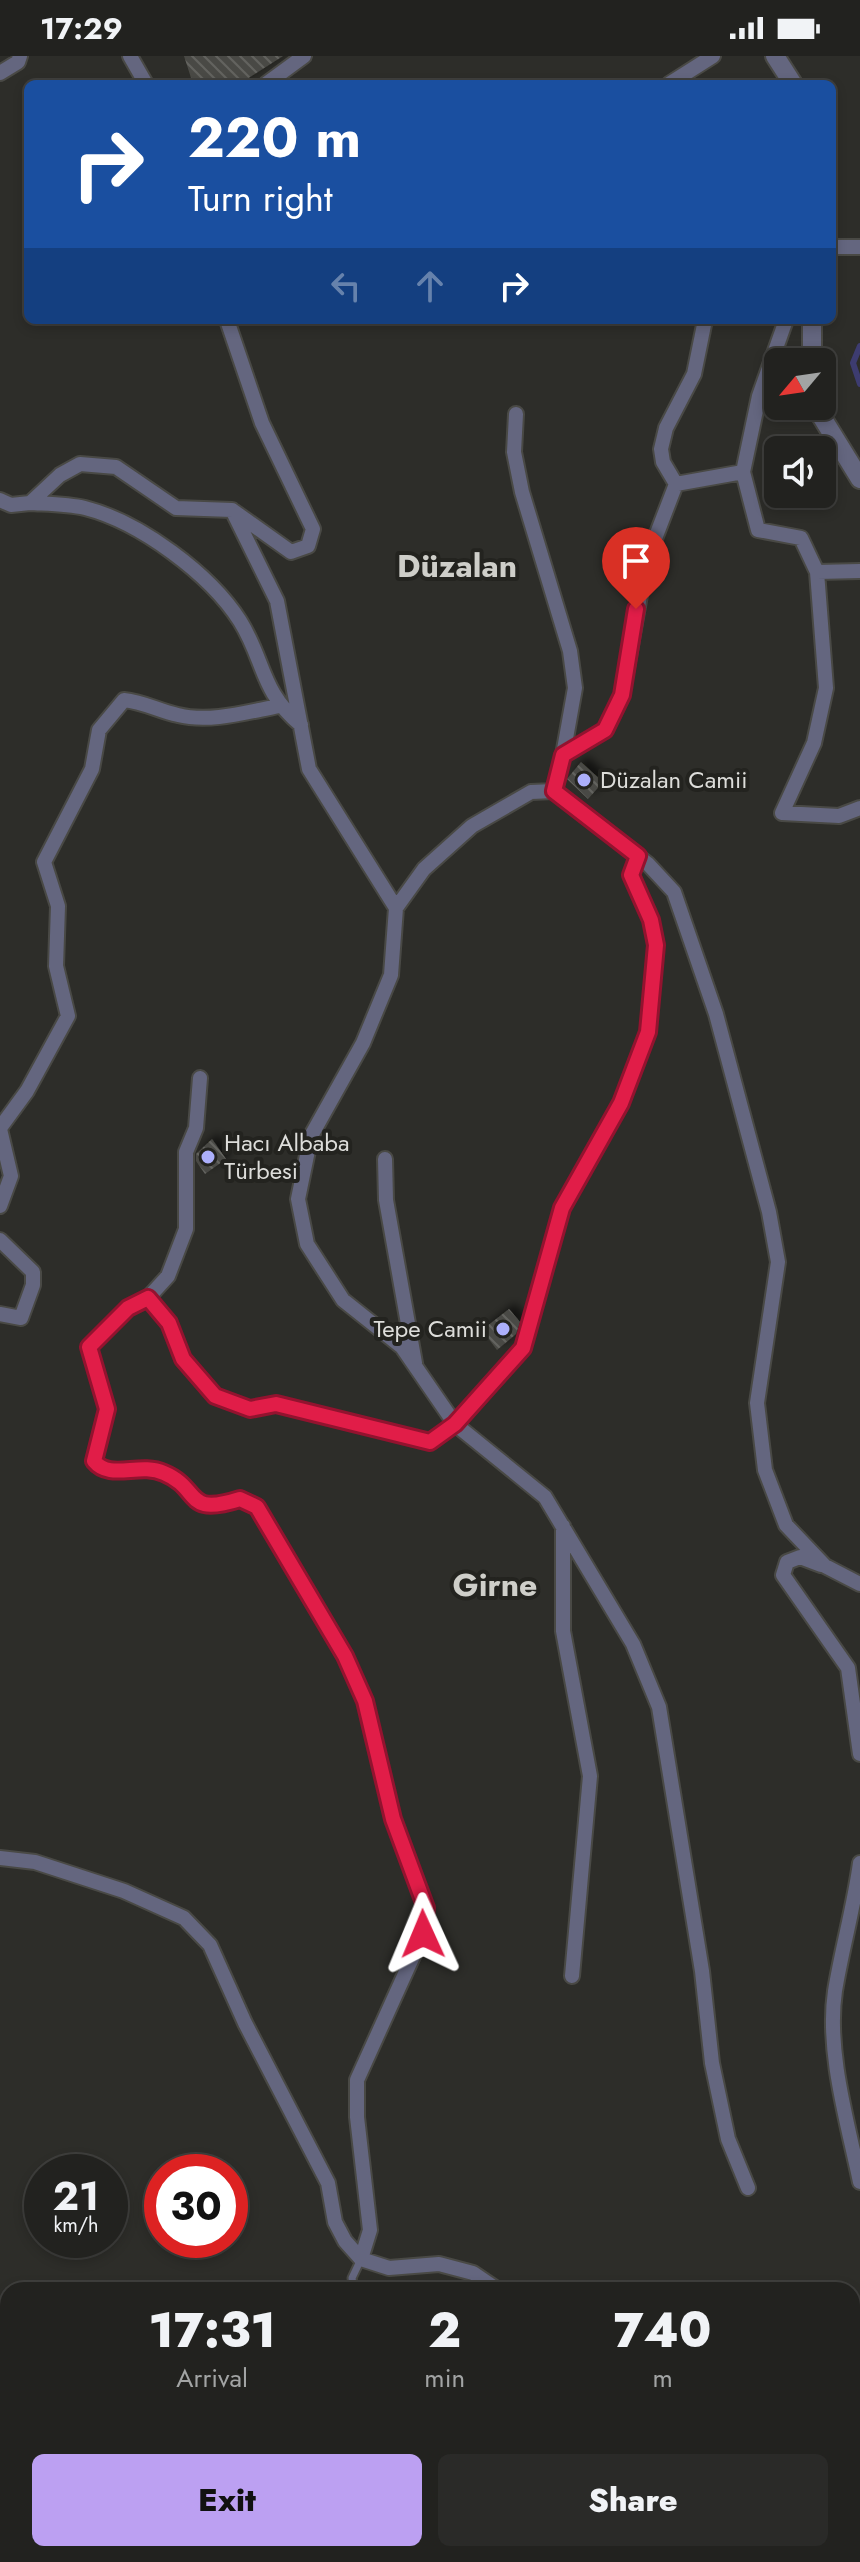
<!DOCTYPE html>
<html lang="en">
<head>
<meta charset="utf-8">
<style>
  :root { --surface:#22221f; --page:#2a2a28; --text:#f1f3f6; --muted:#a2a4a4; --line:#3f3f3d; --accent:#bca0f2 }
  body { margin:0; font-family:Jost,sans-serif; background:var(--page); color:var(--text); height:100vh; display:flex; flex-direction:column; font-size:30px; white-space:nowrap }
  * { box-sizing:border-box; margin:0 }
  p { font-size:26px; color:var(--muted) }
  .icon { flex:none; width:44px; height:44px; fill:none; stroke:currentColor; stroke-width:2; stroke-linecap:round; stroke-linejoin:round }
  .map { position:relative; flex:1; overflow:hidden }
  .panel { position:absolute; left:0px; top:2226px; width:860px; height:280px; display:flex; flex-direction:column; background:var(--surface); border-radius:24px 24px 0 0; box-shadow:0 4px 12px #0003,0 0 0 2px var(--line) }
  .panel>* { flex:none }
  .guide { position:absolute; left:24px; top:24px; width:812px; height:244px; border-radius:12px; box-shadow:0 4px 12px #0003,0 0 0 2px var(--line); background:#1a4fa0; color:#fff; overflow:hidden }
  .needle { width:52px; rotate:241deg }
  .controls { position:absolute; left:764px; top:292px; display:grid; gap:16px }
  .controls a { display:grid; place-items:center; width:72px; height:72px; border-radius:12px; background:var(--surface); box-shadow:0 4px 12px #0003,0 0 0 2px var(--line); font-size:40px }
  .speed { position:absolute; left:24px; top:2098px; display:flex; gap:16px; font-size:40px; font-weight:700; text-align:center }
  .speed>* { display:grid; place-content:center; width:104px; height:104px; border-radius:50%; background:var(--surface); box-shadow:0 4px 12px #0003,0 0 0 2px var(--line); line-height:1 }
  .speed small { font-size:20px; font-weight:400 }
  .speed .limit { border:12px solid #d22; background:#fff; color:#111 }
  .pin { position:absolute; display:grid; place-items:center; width:68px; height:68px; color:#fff; margin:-82px -34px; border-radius:50% 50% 50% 0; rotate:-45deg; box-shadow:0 0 8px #0007 }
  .pin .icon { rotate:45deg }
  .me { position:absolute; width:88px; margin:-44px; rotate:359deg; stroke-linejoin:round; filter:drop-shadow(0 0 6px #0008) }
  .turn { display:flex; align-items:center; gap:28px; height:168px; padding:0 32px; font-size:36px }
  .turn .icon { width:104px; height:104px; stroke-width:2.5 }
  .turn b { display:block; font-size:56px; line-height:68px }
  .lanes { display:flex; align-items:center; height:76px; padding:0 32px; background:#0003; justify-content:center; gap:40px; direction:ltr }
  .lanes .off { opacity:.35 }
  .eta { display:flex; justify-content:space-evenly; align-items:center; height:136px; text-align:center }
  .eta b { font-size:48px; font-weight:800; line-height:56px }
  .button { display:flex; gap:16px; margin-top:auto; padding:16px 32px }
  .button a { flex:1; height:92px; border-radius:12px; background:var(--accent); color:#111; font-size:32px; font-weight:800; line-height:92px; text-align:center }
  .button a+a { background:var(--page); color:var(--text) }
  .status { display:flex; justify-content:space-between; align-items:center; height:56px; padding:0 40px; background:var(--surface); direction:ltr }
  .status svg { height:22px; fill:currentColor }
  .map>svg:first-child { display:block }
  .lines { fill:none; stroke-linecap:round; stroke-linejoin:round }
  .stream { stroke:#3d3c70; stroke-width:6 }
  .building { fill:url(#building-back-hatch); filter:url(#shadow) }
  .service-casing { stroke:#494945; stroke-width:11 }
  .minor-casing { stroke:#494945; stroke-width:18 }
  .tertiary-casing { stroke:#494945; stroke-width:22 }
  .service { stroke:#64667f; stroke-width:7 }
  .minor { stroke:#64667f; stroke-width:14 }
  .tertiary { stroke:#64667f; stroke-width:18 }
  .route-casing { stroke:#92132f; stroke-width:20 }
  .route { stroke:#e11d48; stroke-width:14 }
  .poi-dot { fill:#acaffb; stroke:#23231f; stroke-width:3 }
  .labels { text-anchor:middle; stroke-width:8; stroke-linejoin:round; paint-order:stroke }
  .poi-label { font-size:24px; fill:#ddddda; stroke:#23231f; text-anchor:start }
  .district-label { font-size:32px; font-weight:bold; fill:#cecec9; stroke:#23231f }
</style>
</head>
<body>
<div class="status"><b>17:29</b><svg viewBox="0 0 49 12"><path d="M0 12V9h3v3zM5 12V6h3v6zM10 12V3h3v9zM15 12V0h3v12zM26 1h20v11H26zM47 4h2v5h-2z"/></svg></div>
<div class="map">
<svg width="860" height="2506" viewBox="0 0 860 2506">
  <defs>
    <pattern id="building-back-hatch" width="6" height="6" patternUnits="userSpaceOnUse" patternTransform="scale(2)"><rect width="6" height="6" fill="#4a4a45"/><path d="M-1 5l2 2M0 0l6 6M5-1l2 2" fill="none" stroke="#64645f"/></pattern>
    <filter id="shadow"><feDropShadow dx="6" dy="-6" stdDeviation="4" flood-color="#0009"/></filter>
  </defs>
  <rect width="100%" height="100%" fill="#2d2d29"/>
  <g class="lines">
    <path class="stream" d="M860,290L853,307L860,328"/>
  </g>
  <path class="building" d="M184,0H283L239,28H193Z
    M581,706L603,726L588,743L567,723Z
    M212,1083L226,1103L205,1118L196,1105V1098Z
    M509,1253L520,1266L516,1278L497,1294L482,1274Z"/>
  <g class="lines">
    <defs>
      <path id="service" d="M354,2234L352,2222L361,2203
        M0,2451L8,2453
        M106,2498L114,2506
        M505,2506L510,2498"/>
      <path id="minor" d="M130,0L146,28
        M0,17L18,6L20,0
        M266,28L304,0
        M669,28L713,0
        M832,191H860
        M227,264L262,367L313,473L308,490L291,496L232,454
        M516,358L514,396L522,436L570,595L575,632L563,699
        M743,416L758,474L801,482L817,516L826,632L814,687L782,757L839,760L860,752
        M676,428L663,406L661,393L666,372L694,318L705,264
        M0,444L11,449L30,447L60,419L80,408L116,411L176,452L232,454L277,545L309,713L396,852
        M30,447C48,448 68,448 85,452C140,466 210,518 240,565C265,605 260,635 301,669
        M817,516L860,515
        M554,735L563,699L605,674L622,639L646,506L676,428L743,416L759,340L786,264
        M0,1072L27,1035L68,960L56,910L58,850L44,806L92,713L99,674L124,644C144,646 159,655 178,659C210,667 247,656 279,650
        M0,1073L11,1120L0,1150
        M385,1103L386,1144L415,1307
        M0,1184L33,1216V1229L21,1262L0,1258
        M148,1242L168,1220L186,1173V1096L196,1072L200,1022
        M563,1470V1575L590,1720L572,1920
        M821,1509L800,1501L787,1506L783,1519L848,1612L860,1698
        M0,1802L35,1806L124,1835L184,1862L210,1889L245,1967L328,2127L335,2166L345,2185L361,2203L389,2212L439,2208L473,2217L498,2234
        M860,1807C854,1851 842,1892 835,1935C826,1995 848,2068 860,2126
        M748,2132L728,2083L712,2007L702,1915L659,1651L633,1588L545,1441L455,1368L402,1291L343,1244L307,1188L298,1143L311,1080L363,987L391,919L396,852L424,813L472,770L531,736L554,735L648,808L674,836L716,958L769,1156L778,1206L757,1347L765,1414L786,1469L825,1510L860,1528
        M361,2203L370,2174L357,2061V2024L423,1878L426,1852L393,1763L365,1645L345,1600L257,1451L240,1443C183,1461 202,1433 164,1417C139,1406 110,1425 94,1405L107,1353L89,1291L128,1252L148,1242L169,1267L183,1303L215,1340L250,1353L276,1348L430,1386L455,1368L523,1292L562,1152L621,1047L648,976L656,889L651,864L631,819L638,800
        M852,2432L860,2459"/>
      <path id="tertiary" d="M775,0L793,28
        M812,306V264
        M815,350L860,423"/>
    </defs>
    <use href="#service" class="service-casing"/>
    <use href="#minor" class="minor-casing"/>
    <use href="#tertiary" class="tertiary-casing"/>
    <use href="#service" class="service"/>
    <use href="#minor" class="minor"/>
    <use href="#tertiary" class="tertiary"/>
  </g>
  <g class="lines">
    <defs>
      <path id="route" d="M423,1878L426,1852L393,1763L365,1645L345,1600L257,1451L240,1443C183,1461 202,1433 164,1417C139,1406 110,1425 94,1405L107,1353L89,1291L128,1252L148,1242L169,1267L183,1303L215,1340L250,1353L276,1348L430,1386L455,1368L523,1292L562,1152L621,1047L648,976L656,889L651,864L631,819L638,800L554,735L563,699L605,674L622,639L636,553"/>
    </defs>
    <use href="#route" class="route-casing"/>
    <use href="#route" class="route"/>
  </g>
  <g class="poi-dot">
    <circle cx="584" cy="724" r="8"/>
    <circle cx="208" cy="1101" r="8"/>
    <circle cx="503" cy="1273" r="8"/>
  </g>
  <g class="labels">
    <g class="poi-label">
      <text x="600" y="732">Düzalan Camii</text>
      <text x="224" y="1095">Hacı Albaba<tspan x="224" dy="28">Türbesi</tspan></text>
      <text x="487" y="1281" text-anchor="end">Tepe Camii</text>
    </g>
    <g class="district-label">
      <text x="457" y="521">Düzalan</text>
      <text x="495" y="1540">Girne</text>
    </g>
  </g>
</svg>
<div class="controls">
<a><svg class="needle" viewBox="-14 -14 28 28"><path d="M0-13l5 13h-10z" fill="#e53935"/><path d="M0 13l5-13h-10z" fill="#a2a4a4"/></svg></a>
<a><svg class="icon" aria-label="sound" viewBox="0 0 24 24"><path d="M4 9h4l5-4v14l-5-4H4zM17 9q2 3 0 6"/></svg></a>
</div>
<div class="speed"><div>21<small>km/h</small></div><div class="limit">30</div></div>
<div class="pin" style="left:636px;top:553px;background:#d93025"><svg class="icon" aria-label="arrive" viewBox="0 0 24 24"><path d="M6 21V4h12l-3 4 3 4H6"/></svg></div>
<svg class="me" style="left:423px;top:1878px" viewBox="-20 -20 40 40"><path d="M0-17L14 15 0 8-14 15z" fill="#e11d48" stroke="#fff" stroke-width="4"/></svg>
<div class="guide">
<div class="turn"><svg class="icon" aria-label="right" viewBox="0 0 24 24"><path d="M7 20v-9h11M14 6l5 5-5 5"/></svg><div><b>220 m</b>Turn right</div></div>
<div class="lanes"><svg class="icon off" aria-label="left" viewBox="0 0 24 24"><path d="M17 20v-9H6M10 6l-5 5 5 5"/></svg><svg class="icon off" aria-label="ahead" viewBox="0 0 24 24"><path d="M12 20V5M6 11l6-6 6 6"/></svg><svg class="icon" aria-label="right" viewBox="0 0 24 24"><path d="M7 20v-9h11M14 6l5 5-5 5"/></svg></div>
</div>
<section class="panel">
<div class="eta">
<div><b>17:31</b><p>Arrival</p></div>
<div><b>2</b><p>min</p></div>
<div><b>740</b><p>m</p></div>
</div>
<div class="button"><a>Exit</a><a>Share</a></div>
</section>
</div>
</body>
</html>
